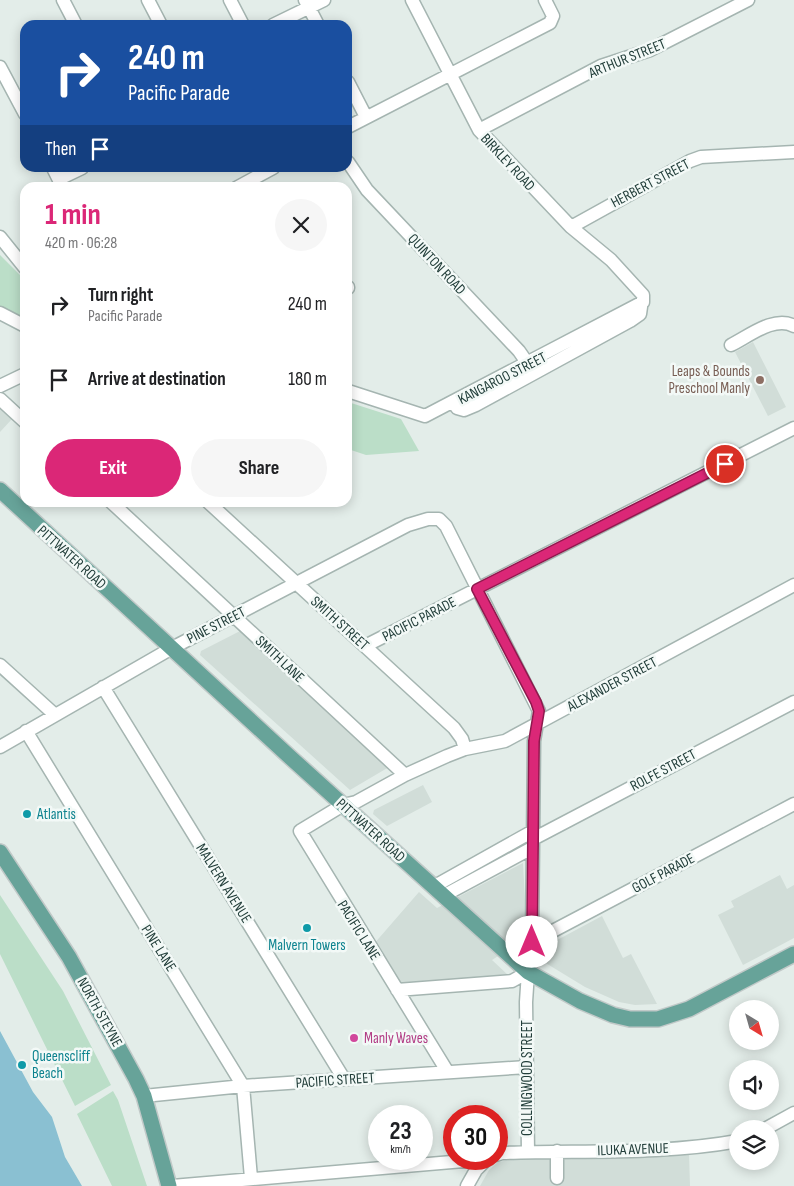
<!DOCTYPE html>
<html lang="en">
<head>
<meta charset="utf-8">
<style>
  :root { --surface:#fff; --page:#f6f6f6; --text:#202124; --muted:#757577; --accent:#db2777 }
  body { margin:0; font-family:"Sofia Sans Condensed",sans-serif; background:var(--page); color:var(--text); height:100vh; display:flex; flex-direction:column; font-size:19px; white-space:nowrap }
  * { box-sizing:border-box; margin:0 }
  p { font-size:16px; color:var(--muted) }
  .icon { flex:none; width:28px; height:28px; fill:none; stroke:currentColor; stroke-width:2; stroke-linecap:round; stroke-linejoin:round }
  .map { position:relative; flex:1; overflow:hidden }
  .side { position:absolute; left:20px; top:182px; width:332px; height:325px; display:flex; flex-direction:column; background:var(--surface); border-radius:15px; box-shadow:0 2px 12px #0003 }
  .side>* { flex:none }
  .top-card { position:absolute; left:20px; top:20px; width:332px; height:152px; border-radius:15px; box-shadow:0 2px 12px #0003; background:#1a4fa0; color:#fff; overflow:hidden }
  .needle { width:32px; rotate:143deg }
  .controls { position:absolute; left:729px; top:1000px; display:grid; gap:10px }
  .controls a { display:grid; place-items:center; width:50px; height:50px; border-radius:50%; background:var(--surface); box-shadow:0 2px 12px #0003; font-size:25px }
  .speed { position:absolute; left:368px; top:1105px; display:flex; gap:10px; font-size:25px; font-weight:700; text-align:center }
  .speed>* { display:grid; place-content:center; width:65px; height:65px; border-radius:50%; background:var(--surface); box-shadow:0 2px 12px #0003; line-height:1 }
  .speed small { font-size:12px; font-weight:400 }
  .speed .limit { border:8px solid #d22; background:#fff; color:#111 }
  .pin { position:absolute; display:grid; place-items:center; width:42px; height:42px; color:#fff; margin:-21px; border:2px solid #fff; border-radius:50%; box-shadow:0 1px 5px #0007 }
  .me { position:absolute; width:55px; margin:-28px; rotate:0deg; stroke-linejoin:round; filter:drop-shadow(0 0 4px #0008) }
  .turn { display:flex; align-items:center; gap:18px; height:105px; padding:0 25px; font-size:22px }
  .turn .icon { width:65px; height:65px; stroke-width:2.5 }
  .turn b { display:block; font-size:35px; line-height:42px }
  .then { display:flex; align-items:center; height:48px; padding:0 25px; background:#0003; gap:10px; font-size:19px }
  .round { display:grid; place-items:center; flex:none; width:52px; height:52px; border-radius:26px; background:var(--page) }
  .overview { display:flex; align-items:center; justify-content:space-between; height:85px; padding:0 25px }
  h1 { font-size:30px; font-weight:700; line-height:38px; color:var(--accent) }
  .action { display:flex; gap:10px; margin-top:auto; padding:10px 25px }
  .action a { flex:1; height:58px; border-radius:30px; background:var(--accent); color:#fff; font-size:20px; font-weight:700; line-height:58px; text-align:center }
  .action a+a { background:var(--page); color:var(--text) }
  ul { padding:0; list-style:none }
  li { display:flex; align-items:center; gap:15px; height:75px; padding:0 25px }
  li div { flex:1 }
  li b { display:block; font-size:19px }
  li em { font-style:normal }
  .map>svg:first-child { display:block }
  .built { fill:#d1ddd8 }
  .green { fill:#bbdec8 }
  .water { fill:#8ac0d2 }
  .lines { fill:none; stroke-linecap:round; stroke-linejoin:round }
  .minor-casing { stroke:#a5b5b1; stroke-width:15 }
  .major-casing { stroke:#c1c9c8; stroke-width:18 }
  .minor { stroke:#fff; stroke-width:12 }
  .major { stroke:#67a399; stroke-width:15 }
  .route-casing { stroke:#8e194d; stroke-width:12 }
  .route { stroke:#db2777; stroke-width:9 }
  .education-dot { fill:#8d6e63; stroke:#f3f9f7; stroke-width:2 }
  .culture-dot { fill:#0f9aa8; stroke:#f3f9f7; stroke-width:2 }
  .hotel-dot { fill:#d1479c; stroke:#f3f9f7; stroke-width:2 }
  .labels { text-anchor:middle; stroke-width:5; stroke-linejoin:round; paint-order:stroke }
  .street-label { font-size:15px; fill:#223e3a; stroke:#f3f9f7 }
  .education-label { font-size:15px; fill:#785e54; stroke:#f3f9f7; text-anchor:end }
  .culture-label { font-size:15px; fill:#0d838f; stroke:#f3f9f7; text-anchor:start }
  .hotel-label { font-size:15px; fill:#b23c85; stroke:#f3f9f7; text-anchor:start }
</style>
</head>
<body>
<div class="map">
<svg width="794" height="1186" viewBox="0 0 794 1186">
  <rect width="100%" height="100%" fill="#e3ede9"/>
  <path class="built" d="M753,342L786,407L768,416L735,352Z
    M0,407L12,419L0,432Z
    M242,630L389,767L350,790L200,655L201,651Z
    M423,785L432,802L387,826L373,814L374,810Z
    M523,863L527,937L492,960L508,975L505,978L400,987L373,945L419,892L437,908Z
    M780,875L787,889L794,885V938L743,965L718,915L734,907L731,901Z
    M602,916L623,958L631,954L657,1004L635,1005L619,1002L585,987L544,962L541,957L546,946Z
    M689,1153L690,1186H480L489,1170L498,1162L516,1159Z"/>
  <path class="green" d="M0,255L25,280V323L0,309Z
    M348,402L401,419L419,451L366,455L348,449Z
    M0,895L63,991L111,1085L75,1106L0,954Z
    M113,1091L118,1100L147,1186H112L77,1114Z"/>
  <path class="water" d="M0,1031L33,1092L52,1117L65,1157L82,1186H0Z"/>
  <g class="lines">
    <defs>
      <path id="minor" d="M63,0L76,25
        M148,0L161,25
        M230,0L243,25
        M305,0L318,25
        M273,25L324,0
        M0,67L25,114
        M348,82L366,117
        M348,127L550,23L553,16L545,0
        M479,130L601,66L650,50L748,0
        M348,162L367,190L519,351L528,364
        M53,168L63,188
        M59,179L82,168
        M236,188L273,168
        M571,227L690,161L701,157L794,152
        M0,237L25,268
        M348,287V288
        M0,313L25,326
        M731,345C749,336 775,315 794,326
        M0,386L25,374
        M348,391L425,416L643,302V295L611,260L571,227L479,130L412,0
        M0,399L25,422
        M454,403L457,408L464,410L476,405L630,321L640,314L641,307
        M111,502L405,775
        M208,502L454,728L462,739L465,749
        M365,646L794,428
        M0,665L54,714
        M103,687L344,1079
        M26,731L243,1086L251,1178
        M0,747L172,648L408,525L428,519H439L446,526L539,711L534,741L532,942L794,804
        M533,839L794,702
        M433,887L533,831
        M443,896L532,848
        M397,990L512,981L528,972
        M447,1071L300,831L343,805L356,802L405,775L447,756L465,749L505,741L794,585
        M144,1096L243,1086L527,1067
        M765,1129L794,1113
        M557,1151V1178
        M528,1152L526,1002L528,972
        M496,1155L502,1153C580,1150 661,1155 738,1141
        M172,1186L487,1159
        M467,1186L476,1170L487,1159"/>
      <path id="major" d="M0,490L291,758L528,972L580,1001L613,1015L630,1019H658L689,1009L794,954
        M0,852L69,957L136,1079L144,1096L169,1186"/>
    </defs>
    <use href="#minor" class="minor-casing"/>
    <use href="#major" class="major-casing"/>
    <use href="#minor" class="minor"/>
    <use href="#major" class="major"/>
  </g>
  <g class="lines">
    <defs>
      <path id="route" d="M532,942L534,741L539,711L536,702L477,589L725,464"/>
    </defs>
    <use href="#route" class="route-casing"/>
    <use href="#route" class="route"/>
  </g>
  <circle class="education-dot" cx="760" cy="380" r="5"/>
  <g class="culture-dot">
    <circle cx="27" cy="814" r="5"/>
    <circle cx="307" cy="928" r="5"/>
    <circle cx="22" cy="1065" r="5"/>
  </g>
  <circle class="hotel-dot" cx="354" cy="1038" r="5"/>
  <g class="labels">
    <g class="street-label">
      <text transform="translate(627 58) rotate(-22)" y="5">ARTHUR STREET</text>
      <text transform="translate(508 162) rotate(47)" y="5">BIRKLEY ROAD</text>
      <text transform="translate(650 183) rotate(-28)" y="5">HERBERT STREET</text>
      <text transform="translate(437 264) rotate(47)" y="5">QUINTON ROAD</text>
      <text transform="translate(502 378) rotate(-27)" y="5">KANGAROO STREET</text>
      <text transform="translate(72 557) rotate(42)" y="5">PITTWATER ROAD</text>
      <text transform="translate(419 619) rotate(-27)" y="5">PACIFIC PARADE</text>
      <text transform="translate(340 623) rotate(42)" y="5">SMITH STREET</text>
      <text transform="translate(216 625) rotate(-27)" y="5">PINE STREET</text>
      <text transform="translate(280 659) rotate(43)" y="5">SMITH LANE</text>
      <text transform="translate(612 684) rotate(-28)" y="5">ALEXANDER STREET</text>
      <text transform="translate(663 770) rotate(-28)" y="5">ROLFE STREET</text>
      <text transform="translate(371 830) rotate(42)" y="5">PITTWATER ROAD</text>
      <text transform="translate(663 873) rotate(-28)" y="5">GOLF PARADE</text>
      <text transform="translate(224 883) rotate(58)" y="5">MALVERN AVENUE</text>
      <text transform="translate(359 930) rotate(58)" y="5">PACIFIC LANE</text>
      <text transform="translate(159 948) rotate(58)" y="5">PINE LANE</text>
      <text transform="translate(100 1012) rotate(61)" y="5">NORTH STEYNE</text>
      <text transform="translate(527 1078) rotate(-90)" y="5">COLLINGWOOD STREET</text>
      <text transform="translate(335 1080) rotate(-4)" y="5">PACIFIC STREET</text>
      <text transform="translate(633 1149) rotate(-2)" y="5">ILUKA AVENUE</text>
    </g>
    <g class="education-label">
      <text x="750" y="376">Leaps &amp; Bounds<tspan x="750" dy="17">Preschool Manly</tspan></text>
    </g>
    <g class="culture-label">
      <text x="37" y="819">Atlantis</text>
      <text x="307" y="950" text-anchor="middle">Malvern Towers</text>
      <text x="32" y="1061">Queenscliff<tspan x="32" dy="17">Beach</tspan></text>
    </g>
    <g class="hotel-label">
      <text x="364" y="1043">Manly Waves</text>
    </g>
  </g>
</svg>
<div class="controls">
<a><svg class="needle" viewBox="-14 -14 28 28"><path d="M0-13l5 13h-10z" fill="#e53935"/><path d="M0 13l5-13h-10z" fill="#757577"/></svg></a>
<a><svg class="icon" aria-label="sound" viewBox="0 0 24 24"><path d="M4 9h4l5-4v14l-5-4H4zM17 9q2 3 0 6"/></svg></a>
<a><svg class="icon" aria-label="layers" viewBox="0 0 24 24"><path d="M12 4l9 5-9 5-9-5zM3 14l9 5 9-5"/></svg></a>
</div>
<div class="speed"><div>23<small>km/h</small></div><div class="limit">30</div></div>
<div class="pin" style="left:725px;top:464px;background:#d93025"><svg class="icon" aria-label="arrive" viewBox="0 0 24 24"><path d="M6 21V4h12l-3 4 3 4H6"/></svg></div>
<svg class="me" style="left:532px;top:942px" viewBox="-20 -20 40 40"><circle r="19" fill="#fff"/><path d="M0-13L10 11 0 6-10 11z" fill="#db2777"/></svg>
<div class="top-card">
<div class="turn"><svg class="icon" aria-label="right" viewBox="0 0 24 24"><path d="M7 20v-9h11M14 6l5 5-5 5"/></svg><div><b>240 m</b>Pacific Parade</div></div>
<div class="then">Then<svg class="icon" aria-label="arrive" viewBox="0 0 24 24"><path d="M6 21V4h12l-3 4 3 4H6"/></svg></div>
</div>
<section class="side">
<div class="overview"><div><h1>1 min</h1><p>420 m · 06:28</p></div><a class="round"><svg class="icon" aria-label="close" viewBox="0 0 24 24"><path d="M6 6l12 12M18 6L6 18"/></svg></a></div>
<ul>
<li><svg class="icon" aria-label="right" viewBox="0 0 24 24"><path d="M7 20v-9h11M14 6l5 5-5 5"/></svg><div><b>Turn right</b><p>Pacific Parade</p></div><em>240 m</em></li>
<li><svg class="icon" aria-label="arrive" viewBox="0 0 24 24"><path d="M6 21V4h12l-3 4 3 4H6"/></svg><div><b>Arrive at destination</b></div><em>180 m</em></li>
</ul>
<div class="action"><a>Exit</a><a>Share</a></div>
</section>
</div>
</body>
</html>
